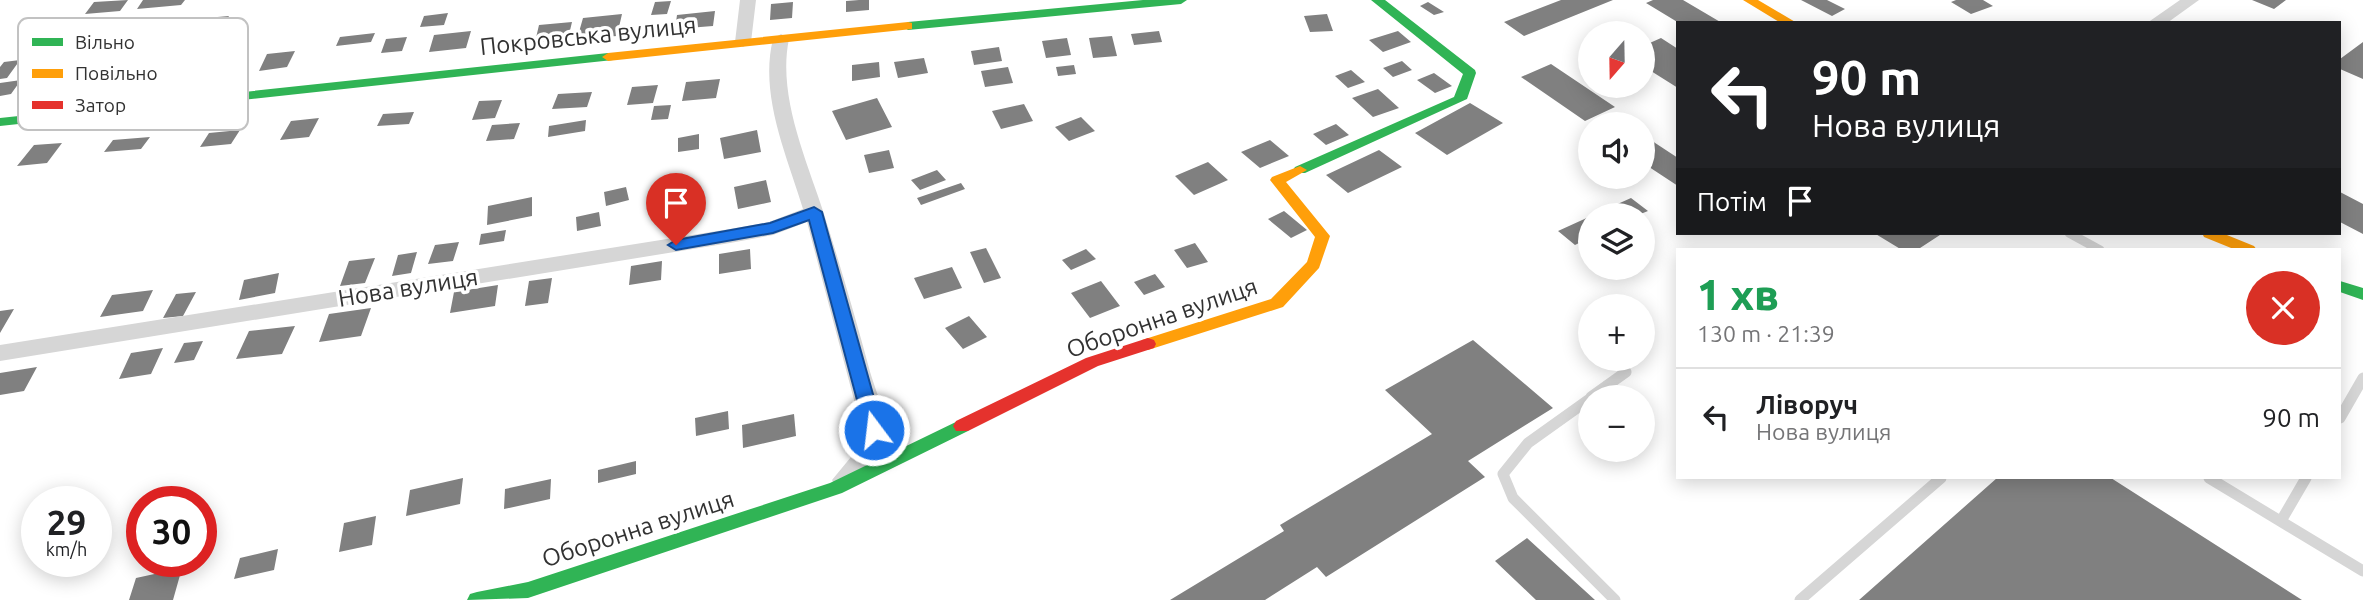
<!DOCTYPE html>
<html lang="uk">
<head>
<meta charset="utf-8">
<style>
  :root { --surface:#fff; --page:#f2f2f2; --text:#202124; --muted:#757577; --line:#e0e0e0 }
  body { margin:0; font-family:Ubuntu,sans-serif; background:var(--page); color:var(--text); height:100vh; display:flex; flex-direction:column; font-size:26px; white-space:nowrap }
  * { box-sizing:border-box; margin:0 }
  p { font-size:23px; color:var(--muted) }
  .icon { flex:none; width:38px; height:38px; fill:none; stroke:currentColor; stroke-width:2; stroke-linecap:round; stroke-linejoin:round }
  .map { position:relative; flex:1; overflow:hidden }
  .side { position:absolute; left:1676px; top:248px; width:665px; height:231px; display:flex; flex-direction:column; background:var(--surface); border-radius:0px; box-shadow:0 4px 18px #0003 }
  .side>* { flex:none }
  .top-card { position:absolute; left:1676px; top:21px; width:665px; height:214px; border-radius:0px; box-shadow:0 4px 18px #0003; background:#202124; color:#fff; overflow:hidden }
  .needle { width:46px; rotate:200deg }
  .buttons { position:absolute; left:1578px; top:21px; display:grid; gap:14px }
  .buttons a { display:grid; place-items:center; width:77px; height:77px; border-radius:50%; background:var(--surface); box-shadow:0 4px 18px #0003; font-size:35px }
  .speed { position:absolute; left:21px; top:486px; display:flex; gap:14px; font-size:35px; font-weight:700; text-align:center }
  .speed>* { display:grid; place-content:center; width:91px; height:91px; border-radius:50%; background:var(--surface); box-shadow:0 4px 18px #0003; line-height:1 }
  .speed small { font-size:18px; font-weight:400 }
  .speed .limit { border:10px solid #d22; background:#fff; color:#111 }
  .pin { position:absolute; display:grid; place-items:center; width:60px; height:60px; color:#fff; margin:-72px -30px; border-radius:50% 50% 50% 0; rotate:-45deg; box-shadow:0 0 7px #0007 }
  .pin .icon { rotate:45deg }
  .me { position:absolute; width:77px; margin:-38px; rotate:345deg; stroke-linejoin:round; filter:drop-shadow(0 0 5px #0008) }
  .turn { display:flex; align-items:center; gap:24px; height:147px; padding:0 21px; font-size:32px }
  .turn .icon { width:91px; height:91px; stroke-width:2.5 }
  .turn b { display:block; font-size:49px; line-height:60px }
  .then { display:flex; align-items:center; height:66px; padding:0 21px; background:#0003; gap:14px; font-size:26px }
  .round { display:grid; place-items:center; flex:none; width:74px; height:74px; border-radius:37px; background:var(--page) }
  .overview { display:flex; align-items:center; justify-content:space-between; height:119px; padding:0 21px }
  h1 { font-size:42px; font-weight:800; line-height:52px; color:#1e9e55 }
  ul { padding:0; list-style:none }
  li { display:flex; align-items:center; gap:21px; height:98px; padding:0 21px; border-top:2px solid var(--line) }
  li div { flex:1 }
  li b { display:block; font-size:26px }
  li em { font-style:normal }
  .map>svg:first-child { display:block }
  .building { fill:#808080 }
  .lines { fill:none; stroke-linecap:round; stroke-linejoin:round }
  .lane-far1 { stroke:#d6d6d6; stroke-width:9 }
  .lane { stroke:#d6d6d6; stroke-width:11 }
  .street { fill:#d6d6d6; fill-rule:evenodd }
  .fast { fill:#30b455; fill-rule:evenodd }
  .slow { fill:#ff9f0a; fill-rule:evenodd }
  .jam { fill:#e5322d; fill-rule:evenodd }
  .route { fill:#1a73e8; stroke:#114b97; stroke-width:2 }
  .labels { text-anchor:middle; stroke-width:7; stroke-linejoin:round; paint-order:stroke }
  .street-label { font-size:24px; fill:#323232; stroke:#fff }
  .key { fill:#fff; stroke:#c2c2c2; stroke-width:2 }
  .key-label { font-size:19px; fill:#323232 }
</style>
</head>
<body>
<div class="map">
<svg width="2363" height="600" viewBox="0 0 2363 600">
  <rect width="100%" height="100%" fill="#fff"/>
  <path class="building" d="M128,0L120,11L85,14L94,2Z
    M143,0H185L181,5L137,9Z
    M859,0H869V10L846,12V1Z
    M1561,0H1613L1524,36L1504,22Z
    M1653,0H1683L1722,23H1679L1646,3Z
    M1801,0H1827L1845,9L1832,16Z
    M1956,0H1983L1993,6L1971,14L1951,2Z
    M2252,0H2286L2274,9Z
    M671,1L667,14L651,15L655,2Z
    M793,2L792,18L770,20L771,4Z
    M1428,2L1444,12L1434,15L1420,6Z
    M715,11L713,26L675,29L677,15Z
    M448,13L444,25L420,27L424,16Z
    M622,14L617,36L577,39L583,18Z
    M1327,14L1333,31L1310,32L1304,16Z
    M229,16L220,31L114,40L125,25Z
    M572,22L568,39L535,42L539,25Z
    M471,31L466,48L429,52L434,35Z
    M1159,31L1162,42L1134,45L1131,34Z
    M1398,31L1411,42L1383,52L1369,40Z
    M375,33L371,42L336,46L340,37Z
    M1112,36L1117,56L1093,58L1089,38Z
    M407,37L402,51L381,53L386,39Z
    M1067,38L1071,55L1046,58L1042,41Z
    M1661,38L1678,49V88L1643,66V46Z
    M2363,42V79L2340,69V59Z
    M999,47L1002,61L974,65L971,51Z
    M295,51L287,67L259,71L267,54Z
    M924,58L928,73L898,78L894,62Z
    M20,60L7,78L0,79V67L4,62Z
    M1402,61L1412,70L1393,77L1383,68Z
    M879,62L880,77L852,81V65Z
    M1551,64L1615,107L1585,121L1521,77Z
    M1074,65L1076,74L1058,76L1056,67Z
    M1008,67L1013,83L985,87L981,71Z
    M1351,70L1365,82L1348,88L1335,76Z
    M1434,73L1452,86L1435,93L1417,80Z
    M720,79L716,98L682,101L686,82Z
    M21,80L11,94L0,96V83Z
    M658,85L653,103L627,105L632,87Z
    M1378,89L1399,108L1373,117L1352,98Z
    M592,92L587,107L552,109L558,94Z
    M877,98L892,127L846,140L832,111Z
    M502,100L495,118L472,120L479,101Z
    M1470,103L1503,123L1447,155L1415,133Z
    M1024,104L1033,121L1001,129L992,111Z
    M671,105L668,119L651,120L654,106Z
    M414,112L409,124L377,126L383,114Z
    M1081,117L1095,131L1069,141L1055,127Z
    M319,118L309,137L280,140L291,121Z
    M586,120L585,131L548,137L549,126Z
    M520,123L514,139L486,141L492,125Z
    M1336,124L1349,135L1326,145L1313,134Z
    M240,130L231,144L200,147L209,133Z
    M757,130L761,152L724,159L720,138Z
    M699,134V149L678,152V138Z
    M1643,135L1678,158V186L1643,163Z
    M150,137L141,149L104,152L113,140Z
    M1270,140L1289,156L1260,168L1241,152Z
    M62,143L47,163L17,166L34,145Z
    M889,150L894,168L869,173L864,155Z
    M1379,150L1402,167L1348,193L1326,175Z
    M1208,162L1228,180L1194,195L1175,176Z
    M937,170L946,180L920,190L911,180Z
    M766,180L771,202L738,209L734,187Z
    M961,183L965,189L921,205L917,198Z
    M626,187L629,200L606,206L604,192Z
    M2340,192L2363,204V234L2340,222Z
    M532,197V216L487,225L488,206Z
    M1631,198L1648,211L1638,215H1593Z
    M694,202L696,222L668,227V207Z
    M1284,211L1307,230L1291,238L1268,219Z
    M599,212L601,226L577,231L576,217Z
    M1591,216V237L1575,245L1558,231Z
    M506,230L504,241L479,245L481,234Z
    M1874,233H1943L1917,250H1902Z
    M459,242L453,261L428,264L435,245Z
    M1195,243L1208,262L1187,268L1174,250Z
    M986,248L1001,278L984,283L970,252Z
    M750,249L751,269L719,274V254Z
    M1086,249L1096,259L1071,270L1062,260Z
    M417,252L411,273L392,276L398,255Z
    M375,258L365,283L340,286L349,261Z
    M662,261L661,280L629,285L631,266Z
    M952,267L962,288L924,299L914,278Z
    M279,273L275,293L239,300L244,280Z
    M1155,274L1165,287L1144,295L1134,282Z
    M552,278L548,303L525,306L529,281Z
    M1101,281L1120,306L1090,318L1071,293Z
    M498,285L495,306L450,313L454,292Z
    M153,290L143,311L100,317L112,295Z
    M196,292L183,316L163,318L176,294Z
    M371,308L361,336L319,342L329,314Z
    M14,309L0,333V311Z
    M969,316L987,337L963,349L945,328Z
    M295,326L282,354L236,359L249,331Z
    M1473,340L1553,408L1468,461L1485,477L1326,577L1317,567L1265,600H1170L1284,531L1280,525L1432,434L1385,390Z
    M203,341L194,360L174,363L184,343Z
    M163,348L151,374L119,379L131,353Z
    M37,367L24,391L0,395V373Z
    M728,411L729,429L696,436L695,418Z
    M794,414L796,436L743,448L742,425Z
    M636,461V474L598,483V470Z
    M463,478L460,504L406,516L410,490Z
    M1997,478H2111L2302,600H1859Z
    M551,479L550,499L504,509L505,489Z
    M376,516L372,545L339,552L344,523Z
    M1527,538L1595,600H1536L1495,561Z
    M278,549L274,570L234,579L240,558Z
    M182,568L173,600H129L136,578Z"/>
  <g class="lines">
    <path class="lane-far1" d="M2069,233L2100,250"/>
    <path class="lane" d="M1591,397L1626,372
      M1591,398L1528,443L1503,474L1513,498L1615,600
      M2340,418L2363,378
      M2209,478L2363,571
      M2281,521L2306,478
      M1800,600L1941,478"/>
    <path class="street" d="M740,0H756L751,42L743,47L735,42Z
      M2180,0H2199L2167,23H2147Z
      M781,34L789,39C777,96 807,161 824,214C840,265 855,316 869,368C873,384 886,413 885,429C885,450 858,494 836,487L832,480L851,457L862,430L807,222L773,235L730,243L0,361V345L730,229L769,222L803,209C787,156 759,95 773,39Z"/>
    <path class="fast" d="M1143,0H1187L1181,4L908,30L902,26L908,22Z
      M1371,0H1385L1475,70L1476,73L1467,99L1305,173H1295L1293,170L1295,167L1454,97L1463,74Z
      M608,53L614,57L613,60L0,126V118Z
      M2340,281L2363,288V300L2340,292Z
      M962,419L968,421L971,426L968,431L842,493L528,598L467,600L470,594L477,592L528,582L830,483Z"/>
    <path class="slow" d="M1743,0H1758L1797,23H1781Z
      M908,22L912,23V29L608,61L602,57L608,53Z
      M1300,166L1307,170L1286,182L1330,236L1319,268L1283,307L1148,350L1142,348L1140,344L1142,340L1271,299L1307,262L1315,237L1270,180L1272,177Z
      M2202,233H2222L2254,246L2257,250H2236L2204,237Z"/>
    <path class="jam" d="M1148,338L1154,340L1156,344L1154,348L1098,366L968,431H956L953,426L956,421L1086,358Z"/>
  </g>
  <path class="route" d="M814,207L822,212L883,430L874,437L865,430L809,220L773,233L676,250L668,245L676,240L770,223Z"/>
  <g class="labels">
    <g class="street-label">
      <text transform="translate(588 36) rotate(-6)" y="8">Покровська вулиця</text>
      <text transform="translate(408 288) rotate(-9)" y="8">Нова вулиця</text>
      <text transform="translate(1162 318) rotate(-19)" y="8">Оборонна вулиця</text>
      <text transform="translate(638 529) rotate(-18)" y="8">Оборонна вулиця</text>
    </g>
  </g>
  <rect x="18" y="18" width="230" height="112" rx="10" class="key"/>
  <rect x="32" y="38" width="31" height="8" fill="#30b455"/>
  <rect x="32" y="69" width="31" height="9" fill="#ff9f0a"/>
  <rect x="32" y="101" width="31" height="8" fill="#e5322d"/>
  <g class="key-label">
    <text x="75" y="49">Вільно</text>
    <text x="75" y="80">Повільно</text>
    <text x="75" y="112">Затор</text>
  </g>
</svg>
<div class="buttons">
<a><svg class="needle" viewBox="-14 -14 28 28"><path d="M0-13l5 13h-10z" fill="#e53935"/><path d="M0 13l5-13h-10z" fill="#757577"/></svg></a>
<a><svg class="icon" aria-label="sound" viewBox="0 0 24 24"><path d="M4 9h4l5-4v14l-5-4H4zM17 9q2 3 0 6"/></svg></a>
<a><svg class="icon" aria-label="layers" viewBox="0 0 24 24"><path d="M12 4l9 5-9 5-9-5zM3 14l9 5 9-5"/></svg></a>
<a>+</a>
<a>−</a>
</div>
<div class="speed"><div>29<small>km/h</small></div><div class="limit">30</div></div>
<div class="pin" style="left:676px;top:245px;background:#d93025"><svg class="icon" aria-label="arrive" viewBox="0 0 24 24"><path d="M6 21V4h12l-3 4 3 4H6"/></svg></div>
<svg class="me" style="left:874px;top:430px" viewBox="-20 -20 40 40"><circle r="17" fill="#1a73e8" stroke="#fff" stroke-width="3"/><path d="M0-11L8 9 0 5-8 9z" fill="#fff"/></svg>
<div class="top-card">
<div class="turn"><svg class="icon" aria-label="left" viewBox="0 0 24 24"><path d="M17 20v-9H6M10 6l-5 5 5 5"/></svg><div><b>90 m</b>Нова вулиця</div></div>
<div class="then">Потім<svg class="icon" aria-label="arrive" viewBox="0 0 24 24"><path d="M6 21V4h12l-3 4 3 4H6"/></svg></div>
</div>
<section class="side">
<div class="overview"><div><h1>1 хв</h1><p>130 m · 21:39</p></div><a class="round" style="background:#d93025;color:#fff"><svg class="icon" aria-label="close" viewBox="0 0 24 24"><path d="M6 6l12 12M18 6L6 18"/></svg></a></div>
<ul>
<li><svg class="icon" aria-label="left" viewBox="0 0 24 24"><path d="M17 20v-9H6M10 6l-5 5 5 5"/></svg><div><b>Ліворуч</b><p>Нова вулиця</p></div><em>90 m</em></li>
</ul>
</section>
</div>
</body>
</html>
